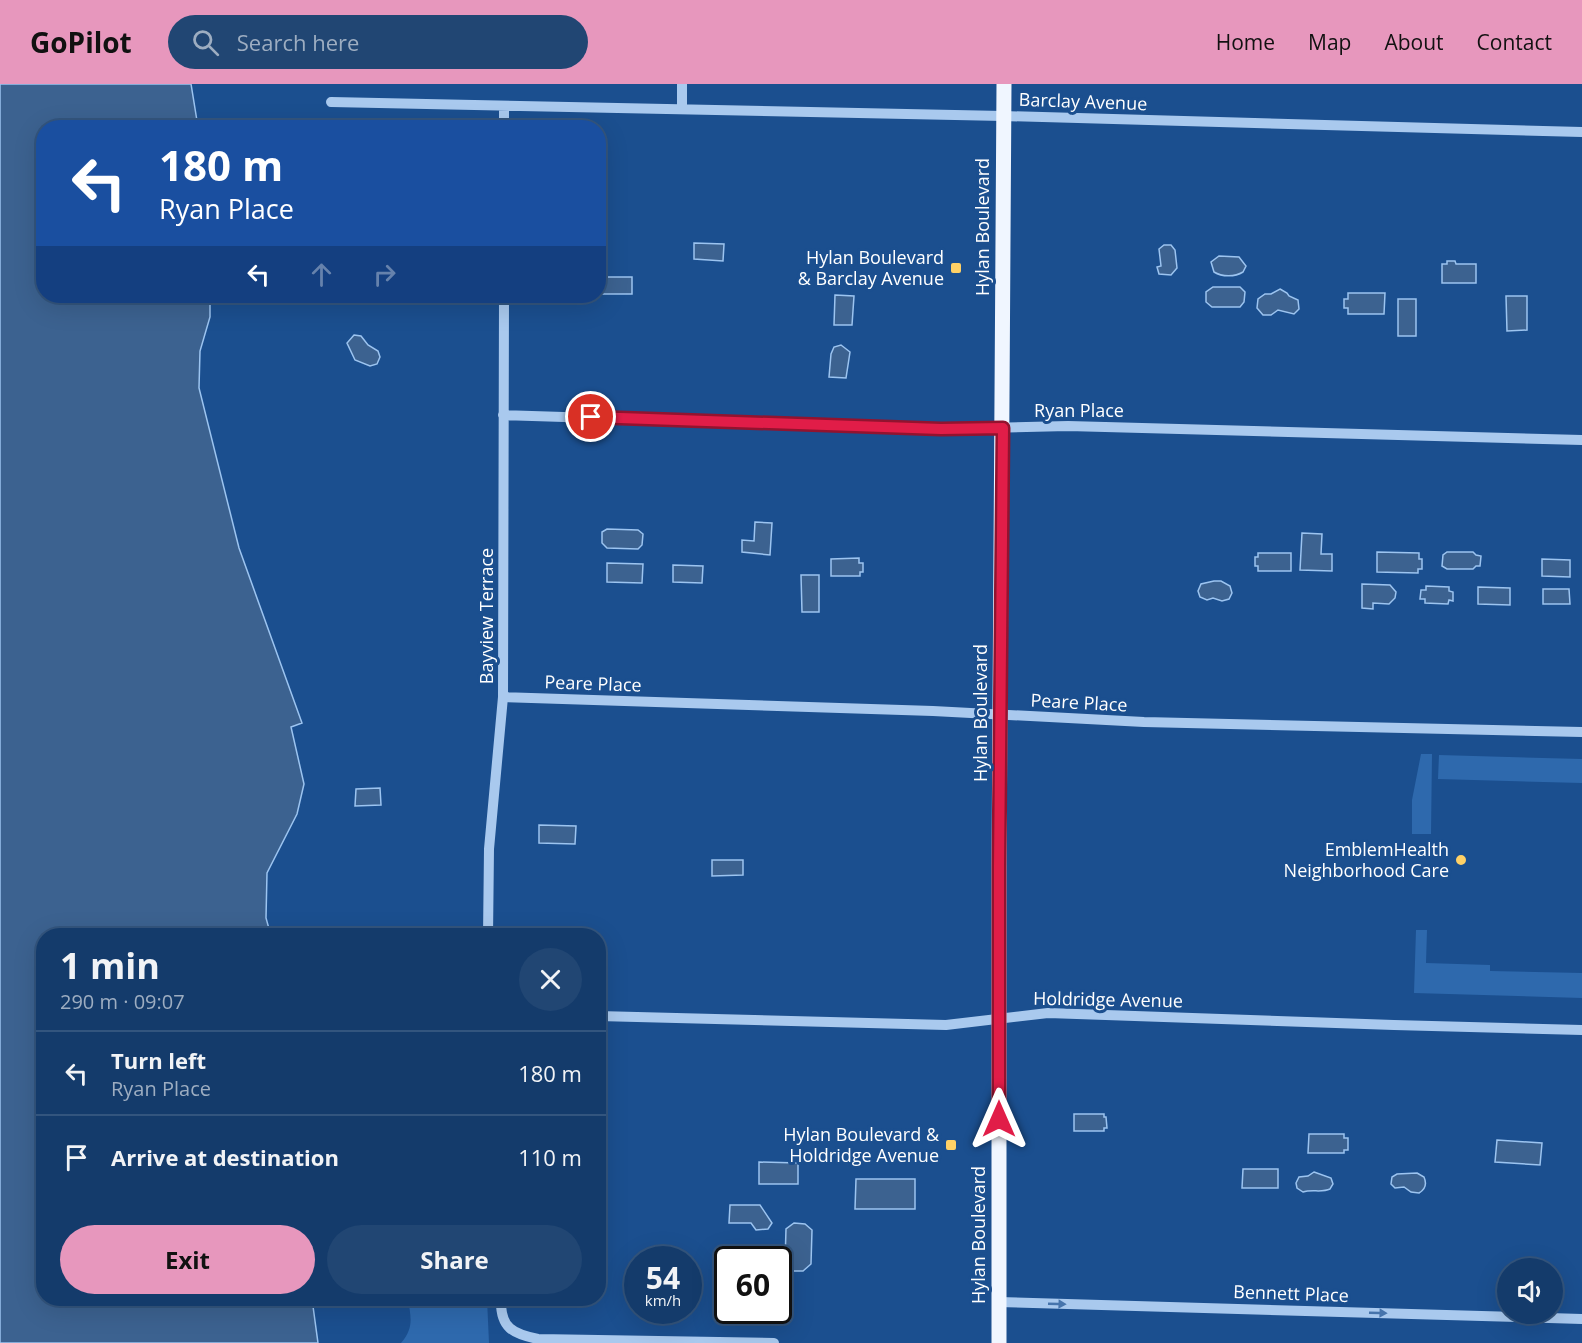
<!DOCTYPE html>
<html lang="en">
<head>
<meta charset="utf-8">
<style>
  :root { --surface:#143b6b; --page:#214673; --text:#f1f3f6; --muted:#9dadc1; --line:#33557e; --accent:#e797bd }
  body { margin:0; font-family:"Open Sans",sans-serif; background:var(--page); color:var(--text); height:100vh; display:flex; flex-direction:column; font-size:22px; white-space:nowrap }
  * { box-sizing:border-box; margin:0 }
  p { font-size:20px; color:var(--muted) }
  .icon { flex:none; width:33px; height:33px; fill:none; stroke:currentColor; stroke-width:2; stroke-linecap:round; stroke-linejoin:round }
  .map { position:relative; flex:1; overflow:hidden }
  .panel { position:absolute; left:36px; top:844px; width:570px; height:378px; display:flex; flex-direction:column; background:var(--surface); border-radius:24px; box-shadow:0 6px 24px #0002,0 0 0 2px var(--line) }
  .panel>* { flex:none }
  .banner { position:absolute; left:36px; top:36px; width:570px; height:183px; border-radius:24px; box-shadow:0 6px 24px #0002,0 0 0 2px var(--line); background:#1a4fa0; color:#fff; overflow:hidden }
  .tools { position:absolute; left:1497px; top:1174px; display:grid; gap:12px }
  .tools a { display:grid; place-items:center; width:66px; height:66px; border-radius:50%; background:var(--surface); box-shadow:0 6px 24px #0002,0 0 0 2px var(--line); font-size:30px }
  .speed { position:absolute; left:624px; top:1162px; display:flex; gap:12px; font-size:30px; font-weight:700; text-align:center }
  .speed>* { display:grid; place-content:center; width:78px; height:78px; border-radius:50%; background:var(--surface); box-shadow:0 6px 24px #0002,0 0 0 2px var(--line); line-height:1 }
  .speed small { font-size:15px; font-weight:400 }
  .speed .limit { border:3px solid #111; border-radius:9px; background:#fff; color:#111 }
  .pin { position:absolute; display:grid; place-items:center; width:51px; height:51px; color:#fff; margin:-26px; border:3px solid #fff; border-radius:50%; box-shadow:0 2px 6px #0007 }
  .me { position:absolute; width:66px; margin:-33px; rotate:0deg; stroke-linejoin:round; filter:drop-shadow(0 0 4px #0008) }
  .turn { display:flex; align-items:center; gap:21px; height:126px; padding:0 24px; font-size:27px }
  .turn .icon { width:78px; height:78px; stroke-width:2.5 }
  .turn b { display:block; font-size:42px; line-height:51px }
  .lanes { display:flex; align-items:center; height:57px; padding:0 24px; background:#0003; justify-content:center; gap:30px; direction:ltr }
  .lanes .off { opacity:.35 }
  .round { display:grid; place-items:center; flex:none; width:63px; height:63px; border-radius:32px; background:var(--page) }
  .head { display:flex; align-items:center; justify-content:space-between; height:102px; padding:0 24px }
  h1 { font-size:36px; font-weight:700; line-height:45px }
  .primary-button { display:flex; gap:12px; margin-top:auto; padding:12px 24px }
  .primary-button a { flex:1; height:69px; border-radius:36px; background:var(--accent); color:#111; font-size:24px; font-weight:700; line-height:69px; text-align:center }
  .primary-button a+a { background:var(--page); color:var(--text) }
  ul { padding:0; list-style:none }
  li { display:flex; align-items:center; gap:18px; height:84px; padding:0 24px; border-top:2px solid var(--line) }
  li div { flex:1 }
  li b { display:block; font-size:22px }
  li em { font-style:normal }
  header { display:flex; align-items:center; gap:36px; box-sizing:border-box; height:84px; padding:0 30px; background:var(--accent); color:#111 }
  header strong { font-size:28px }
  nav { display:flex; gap:33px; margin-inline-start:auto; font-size:21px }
  .search { width:420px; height:54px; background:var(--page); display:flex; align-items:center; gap:15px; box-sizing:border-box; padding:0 21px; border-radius:33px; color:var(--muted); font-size:22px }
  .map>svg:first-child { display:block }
  .green { fill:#2e69ad }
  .water { fill:#3c6290; stroke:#9cc4f0; stroke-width:1.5 }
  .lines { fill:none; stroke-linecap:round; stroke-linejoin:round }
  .minor { stroke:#a9c9ee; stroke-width:10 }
  .major { stroke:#f0f6ff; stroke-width:15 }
  .oneway { fill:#4674ac }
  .route-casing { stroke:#92132f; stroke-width:15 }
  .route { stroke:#e11d48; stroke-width:10 }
  .poi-dot { fill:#ffd166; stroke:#1b4f8f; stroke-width:2 }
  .labels { text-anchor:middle; stroke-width:6; stroke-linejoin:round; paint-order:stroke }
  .street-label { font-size:18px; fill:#fff; stroke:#1b4f8f }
  .poi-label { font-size:18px; fill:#fff; stroke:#1b4f8f; text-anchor:end }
</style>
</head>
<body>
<header>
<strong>GoPilot</strong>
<div class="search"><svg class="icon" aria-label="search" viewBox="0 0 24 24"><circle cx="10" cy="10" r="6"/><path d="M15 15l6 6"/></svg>Search here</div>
<nav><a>Home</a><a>Map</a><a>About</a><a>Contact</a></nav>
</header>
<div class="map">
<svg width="1582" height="1259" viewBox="0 0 1582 1259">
  <rect width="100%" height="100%" fill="#1b4f8f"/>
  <path class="green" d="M1421,670H1432L1431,750H1412V716Z
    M1439,671L1582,675V699L1438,695Z
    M1416,846H1427L1426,879L1490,881V887L1582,889V914L1414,909Z
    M408,1215H487L489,1259H401C414,1244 411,1234 408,1215Z"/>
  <path class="water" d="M0,0H191L198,43L44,44V212H210V233L200,267L199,304L239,464L302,639L291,643L304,700L297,730L267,789L266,834L271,852H44V1215H312L318,1259H0Z
    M694,159L724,160L723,177L694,175Z
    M1164,161H1171L1175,166L1177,184L1171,191L1159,190L1157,183L1161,182L1159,165Z
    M1219,172L1239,173L1246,182L1243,188C1235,193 1222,193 1214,188L1211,178Z
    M1447,177H1455L1456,180H1476V199H1442V180H1447Z
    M599,193H632V210H599Z
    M1213,203H1240L1245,208L1244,218L1240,223H1212L1206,218V208Z
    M1280,205L1287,209L1289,212L1298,216L1299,225L1294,230L1278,226L1271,231H1263L1257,224L1258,215L1265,210H1271Z
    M1348,209H1385L1384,230H1348V224H1344V215H1348Z
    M835,211L854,212L852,241H834Z
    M1506,212H1527V246L1507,247Z
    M1398,215H1416V252H1398Z
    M354,251L361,252L368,261L378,267L380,273L377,280L370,282L355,276L347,259Z
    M841,261L850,268L846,294L829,293L831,270L834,263Z
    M755,438L772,439L770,471L742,468V456L754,457Z
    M607,445L638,446L643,450L642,461L638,465L607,464L602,459V448Z
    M1302,449L1322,450L1321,470H1332V487L1300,486Z
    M1377,468L1419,469V475H1422V485H1418V489L1377,488Z
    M1447,468H1473L1476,471L1481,472L1480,482H1476L1473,485H1447L1442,482L1443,471Z
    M1258,469H1291V487H1258V482H1255V473H1258Z
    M859,474V479H863V488H860V492H831V475Z
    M1542,475L1570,476V493L1542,492Z
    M607,479L643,480L642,499L607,498Z
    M673,481L703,482L702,499L673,498Z
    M801,491H819V528H802Z
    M1214,497H1221L1230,502L1232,509L1229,515L1222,517L1213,514L1207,516L1200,513L1198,507L1201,500Z
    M1362,500L1390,501L1396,508L1395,514L1389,520L1373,519V525L1362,524Z
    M1426,502L1449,503V507L1453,508V517L1449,516L1448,520L1425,519V515H1420L1421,506H1426Z
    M1478,503L1510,504V521L1478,520Z
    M1543,505H1569L1570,520H1543Z
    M380,704L381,721L355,722L356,705Z
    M539,741L576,742L575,760L539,759Z
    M712,776H743V791L712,792Z
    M1074,1030H1104V1033H1106L1107,1044H1104V1047H1074Z
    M1309,1050H1344V1054H1348V1066H1344V1069H1308Z
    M1497,1056L1542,1059L1540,1081L1495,1078Z
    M759,1078L798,1079V1100H759Z
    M1243,1085H1278V1104H1242Z
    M1314,1088L1331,1094L1333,1100L1330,1105C1322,1109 1312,1105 1303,1108L1297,1104L1296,1099L1299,1093L1308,1092Z
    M1417,1089L1424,1093C1427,1100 1426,1105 1419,1109L1411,1108L1404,1103L1395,1104L1391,1100L1392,1093L1397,1090Z
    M856,1095H915V1125H855Z
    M730,1121H760L772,1139L768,1145L756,1146L751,1139H729Z
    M794,1139L805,1140L812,1146L811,1180L803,1187H793L785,1179L786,1145Z"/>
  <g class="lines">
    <path class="minor" d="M331,18L1003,32L1582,48
      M504,22V44
      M682,25V0
      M503,331L941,345L1068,342L1582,356
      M503,613L933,627L1144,638L1582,648
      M488,852L489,765L503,613L504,212
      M598,932L946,941L1048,929L1394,941L1582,946
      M501,1215C500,1244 513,1250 538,1255L774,1259
      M998,1218L1582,1235"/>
    <path class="major" d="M999,1259V782L1004,0"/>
  </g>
  <defs><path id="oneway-solid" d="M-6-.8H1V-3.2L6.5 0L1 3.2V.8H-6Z" transform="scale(1.5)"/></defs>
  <g class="oneway">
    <use href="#oneway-solid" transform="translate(1057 1220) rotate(2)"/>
    <use href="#oneway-solid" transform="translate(1378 1229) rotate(2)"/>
  </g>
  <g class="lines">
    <defs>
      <path id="route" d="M591,333L941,345L1003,344L999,782V1035"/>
    </defs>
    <use href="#route" class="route-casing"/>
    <use href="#route" class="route"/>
  </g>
  <g class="poi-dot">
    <rect x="950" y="178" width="12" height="12" rx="3"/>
    <circle cx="1461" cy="776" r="6"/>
    <rect x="945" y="1055" width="12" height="12" rx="3"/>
  </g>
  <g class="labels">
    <g class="street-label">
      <text transform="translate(1083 18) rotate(2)" y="6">Barclay Avenue</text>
      <text transform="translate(983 143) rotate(-90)" y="6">Hylan Boulevard</text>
      <text x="1079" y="333">Ryan Place</text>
      <text transform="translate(487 532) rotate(-90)" y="6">Bayview Terrace</text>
      <text transform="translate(593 600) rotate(2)" y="6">Peare Place</text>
      <text transform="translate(1079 619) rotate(3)" y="6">Peare Place</text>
      <text transform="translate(981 629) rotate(-90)" y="6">Hylan Boulevard</text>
      <text transform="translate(1108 916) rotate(1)" y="6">Holdridge Avenue</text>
      <text transform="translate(979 1151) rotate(-90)" y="6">Hylan Boulevard</text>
      <text transform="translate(1291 1210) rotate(2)" y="6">Bennett Place</text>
    </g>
    <g class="poi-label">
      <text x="944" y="180">Hylan Boulevard<tspan x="944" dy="21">&amp; Barclay Avenue</tspan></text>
      <text x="1449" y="772">EmblemHealth<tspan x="1449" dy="21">Neighborhood Care</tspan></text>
      <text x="939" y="1057">Hylan Boulevard &amp;<tspan x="939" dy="21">Holdridge Avenue</tspan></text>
    </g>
  </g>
</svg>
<div class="tools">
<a><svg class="icon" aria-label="sound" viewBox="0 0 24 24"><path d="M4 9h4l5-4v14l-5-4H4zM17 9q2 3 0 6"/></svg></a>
</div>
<div class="speed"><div>54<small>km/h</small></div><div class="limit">60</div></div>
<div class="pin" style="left:591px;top:333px;background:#d93025"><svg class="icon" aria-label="arrive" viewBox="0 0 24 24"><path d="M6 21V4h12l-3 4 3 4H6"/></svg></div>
<svg class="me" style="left:999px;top:1035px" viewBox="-20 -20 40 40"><path d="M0-17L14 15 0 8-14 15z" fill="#e11d48" stroke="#fff" stroke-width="4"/></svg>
<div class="banner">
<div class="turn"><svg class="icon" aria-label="left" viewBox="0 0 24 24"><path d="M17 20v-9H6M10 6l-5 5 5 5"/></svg><div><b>180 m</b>Ryan Place</div></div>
<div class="lanes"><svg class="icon" aria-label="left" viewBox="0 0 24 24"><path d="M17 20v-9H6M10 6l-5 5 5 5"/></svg><svg class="icon off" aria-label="ahead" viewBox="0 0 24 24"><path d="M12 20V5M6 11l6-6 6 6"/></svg><svg class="icon off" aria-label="right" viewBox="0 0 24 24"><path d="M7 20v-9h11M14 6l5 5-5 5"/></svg></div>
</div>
<section class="panel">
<div class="head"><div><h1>1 min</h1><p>290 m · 09:07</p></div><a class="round"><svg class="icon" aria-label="close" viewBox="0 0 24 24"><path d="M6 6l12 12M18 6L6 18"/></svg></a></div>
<ul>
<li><svg class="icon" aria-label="left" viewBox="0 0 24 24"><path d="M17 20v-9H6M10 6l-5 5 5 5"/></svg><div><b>Turn left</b><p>Ryan Place</p></div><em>180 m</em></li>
<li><svg class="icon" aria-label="arrive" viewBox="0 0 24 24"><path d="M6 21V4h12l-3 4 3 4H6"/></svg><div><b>Arrive at destination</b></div><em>110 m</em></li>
</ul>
<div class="primary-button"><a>Exit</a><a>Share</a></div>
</section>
</div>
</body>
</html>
